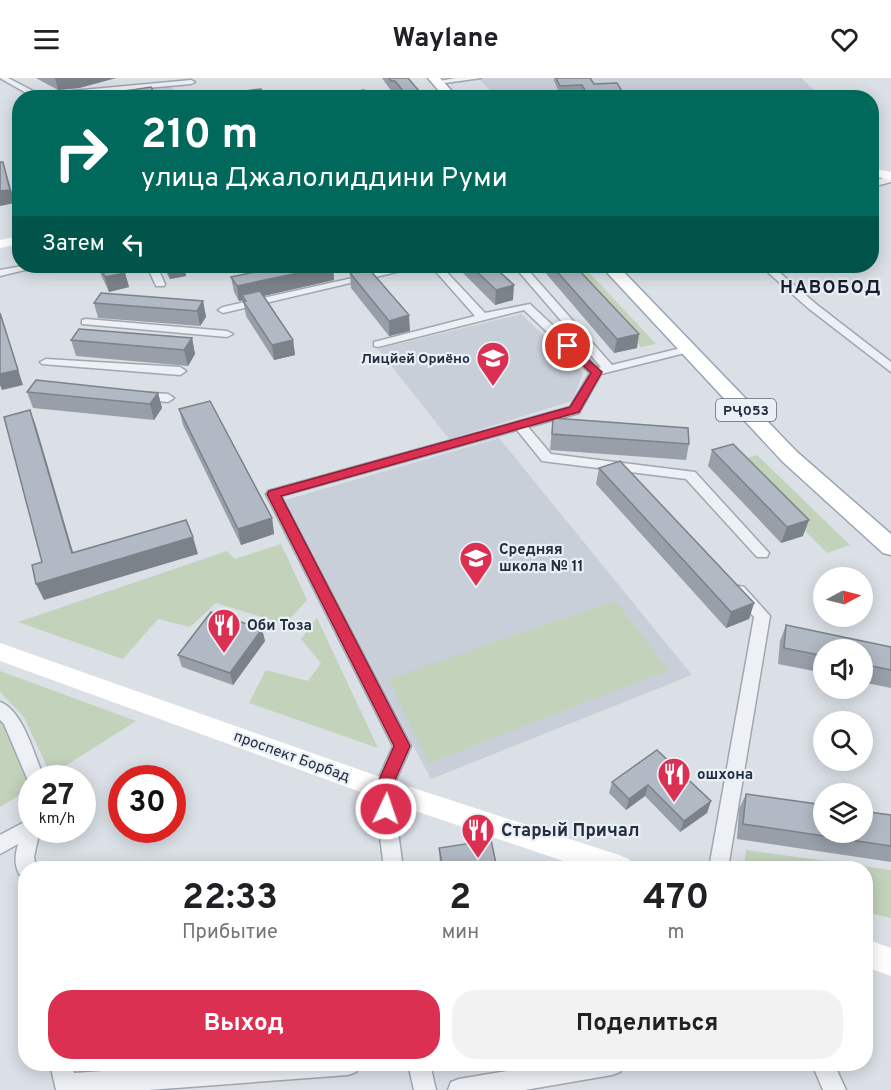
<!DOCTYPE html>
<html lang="ru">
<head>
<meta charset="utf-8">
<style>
  :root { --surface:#fff; --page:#f2f2f2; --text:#202124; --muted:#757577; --accent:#db3052 }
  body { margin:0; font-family:Overpass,sans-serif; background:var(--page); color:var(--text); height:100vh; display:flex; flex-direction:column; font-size:22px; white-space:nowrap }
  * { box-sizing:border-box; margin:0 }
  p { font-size:20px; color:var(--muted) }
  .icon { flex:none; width:33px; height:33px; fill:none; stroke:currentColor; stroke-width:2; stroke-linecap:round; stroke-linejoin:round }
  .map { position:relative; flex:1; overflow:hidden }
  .side { position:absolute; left:18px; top:783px; width:855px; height:210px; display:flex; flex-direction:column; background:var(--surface); border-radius:24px; box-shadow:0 3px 15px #0003 }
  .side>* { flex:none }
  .guide { position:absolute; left:12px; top:12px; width:867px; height:183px; border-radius:24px; box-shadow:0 3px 15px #0003; background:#00695c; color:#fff; overflow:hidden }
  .needle { width:39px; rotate:83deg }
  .buttons { position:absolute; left:813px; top:489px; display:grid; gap:12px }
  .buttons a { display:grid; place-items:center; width:60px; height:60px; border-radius:50%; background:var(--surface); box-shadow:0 3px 15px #0003; font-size:30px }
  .speed { position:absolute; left:18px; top:687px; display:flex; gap:12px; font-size:30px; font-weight:700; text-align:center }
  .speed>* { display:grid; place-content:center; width:78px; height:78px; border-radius:50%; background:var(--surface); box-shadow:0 3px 15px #0003; line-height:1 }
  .speed small { font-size:15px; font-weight:400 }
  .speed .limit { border:9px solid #d22; background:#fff; color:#111 }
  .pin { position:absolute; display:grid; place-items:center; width:51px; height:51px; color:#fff; margin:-26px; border:3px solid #fff; border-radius:50%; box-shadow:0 2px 6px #0007 }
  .me { position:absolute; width:66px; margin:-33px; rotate:3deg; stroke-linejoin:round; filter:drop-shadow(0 0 4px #0008) }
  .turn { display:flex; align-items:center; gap:21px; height:126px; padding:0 30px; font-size:27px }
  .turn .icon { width:78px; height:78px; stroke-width:2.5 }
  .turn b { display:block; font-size:42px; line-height:51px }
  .then { display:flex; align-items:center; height:57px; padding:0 30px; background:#0003; gap:12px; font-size:22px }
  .eta { display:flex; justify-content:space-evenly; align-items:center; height:102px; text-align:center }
  .eta b { font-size:36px; font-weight:700; line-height:42px }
  .action { display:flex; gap:12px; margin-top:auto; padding:12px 30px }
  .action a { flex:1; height:69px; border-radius:24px; background:var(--accent); color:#fff; font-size:24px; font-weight:700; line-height:69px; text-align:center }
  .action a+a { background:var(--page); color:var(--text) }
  header { display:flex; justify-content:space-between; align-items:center; height:78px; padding:0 30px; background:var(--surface); font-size:27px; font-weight:700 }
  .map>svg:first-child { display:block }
  .built { fill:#c8cfd9 }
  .green { fill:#c2d2bb }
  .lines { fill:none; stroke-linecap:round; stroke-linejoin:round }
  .street-casing { stroke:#a0a7b1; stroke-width:3 }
  .primary-casing { stroke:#99a5b4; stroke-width:3 }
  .street { fill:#edf0f5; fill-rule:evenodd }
  .secondary { fill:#fff; fill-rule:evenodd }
  .primary { fill:#fff; fill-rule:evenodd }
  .wall { fill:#989fa9 }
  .shaded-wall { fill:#7c8289 }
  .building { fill:#b1b9c4; stroke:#7c8289; stroke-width:1.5 }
  .route { fill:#db3052; stroke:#8e1f35; stroke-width:1.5 }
  .labels { text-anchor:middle; stroke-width:4.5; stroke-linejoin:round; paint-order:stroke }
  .far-poi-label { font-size:14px; font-weight:bold; fill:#232e3e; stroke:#eaeff5; text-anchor:end }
  .shield { fill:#eaeff5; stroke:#5f6875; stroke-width:1.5 }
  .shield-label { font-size:14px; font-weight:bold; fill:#232e3e }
  .poi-label { font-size:15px; font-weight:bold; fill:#232e3e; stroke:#eaeff5; text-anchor:start }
  .street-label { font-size:15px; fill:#232e3e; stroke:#eaeff5 }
  .far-district-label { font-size:18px; font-weight:bold; letter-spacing:1.5px; fill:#161f2e; stroke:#eaeff5 }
  .near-poi-label { font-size:18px; font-weight:bold; fill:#232e3e; stroke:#eaeff5; text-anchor:start }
</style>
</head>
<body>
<header><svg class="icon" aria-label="menu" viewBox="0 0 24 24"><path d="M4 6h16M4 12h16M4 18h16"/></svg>Waylane<svg class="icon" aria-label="heart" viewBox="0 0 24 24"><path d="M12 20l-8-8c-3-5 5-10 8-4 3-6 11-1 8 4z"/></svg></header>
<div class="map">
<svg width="891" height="1012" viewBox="0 0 891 1012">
  <rect width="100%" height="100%" fill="#dbe0e7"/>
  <path class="built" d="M486,0H801L822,19L527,20L522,8L526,19L484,20L477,13L490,12L479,1Z
    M171,8L178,19L69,20Z
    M521,236L583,295L572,323L449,361L378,271Z
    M499,360L692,597L431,701L285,422Z"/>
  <path class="green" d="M583,188L656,266L641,269L568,189Z
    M757,377L850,467L827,475L736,383Z
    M281,466L307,522L285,546L216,525L190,549L158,541L123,581L18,544L227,473L235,481Z
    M615,523L669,592L429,685L388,601Z
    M317,540L378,670L249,625L266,592L308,603L321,585L301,561Z
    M0,593L136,643L51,697L24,639L0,614Z
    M0,641L14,663L31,710L0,729Z
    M746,772L891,792V840L866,834V790H744Z"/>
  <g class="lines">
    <defs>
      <path id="street" d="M0,0H8L39,16L191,2L195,4L191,6L35,20Z
        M456,0H481L438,6L434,4Z
        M387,16H393L394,18L385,20Z
        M891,98V104L872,109V103Z
        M23,188H41L0,198V192Z
        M147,188H157L165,206L164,208H156Z
        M406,188H422L223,235L218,232L223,229Z
        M431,188H441L485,235L530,226L598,290L601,289L514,188H547L546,190L529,193L612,287L689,268L693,269V273L601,296L579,335L528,349L551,376L695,394L769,475L767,479H757L686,401L542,383L517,352L281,418L411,668L392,711L403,790H384L374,711L393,668L266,416L268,413L570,329L590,295L524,232L378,269L374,268V264L475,238Z
        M761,188H772L816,226L891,284V294L808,230Z
        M86,241L227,253L233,256L227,259L82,246V242Z
        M46,281L180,289L186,293L180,297L42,286L40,284Z
        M141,314L168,316L174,320L168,324L137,321L135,318Z
        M739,508L744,509L770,538L728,790H709L754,539L731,513L734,509Z
        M0,624C23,632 35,679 44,700H32V706L29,705L4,646L0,642Z
        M32,740V752H40L34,779L36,790H26V799L19,796C14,785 15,778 18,766L0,776V757Z
        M50,986H72L74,995L203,986H359L356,994L348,997L149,1012H56Z
        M408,986H430L436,1012H414Z
        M549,986H623L620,994L612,997L525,1012H448L451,1004L459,1001Z
        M812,986H834L846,1012H823Z"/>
      <path id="primary" d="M428,0H440L458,20H445Z
        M601,188H618L797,374L891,456V477L883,475L783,384Z"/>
    </defs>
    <use href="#street" class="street-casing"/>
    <use href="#primary" class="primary-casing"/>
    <use href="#street" class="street"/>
    <path class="secondary" d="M872,90L891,94V102L872,98Z
      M20,158V166L0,170V162Z
      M0,565L383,700L619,777L629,781L633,790H584L383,722L0,583Z
      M866,861L891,870V898L866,889Z"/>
    <use href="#primary" class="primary"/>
  </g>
  <path class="wall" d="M36,0H116L79,10L58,12Z
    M382,0H408L425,20H399L395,14H392Z
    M554,0H590L594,6L625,18V20H584L581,13L559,14L554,3Z
    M97,188H122L125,195L129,209L109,214Z
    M162,188H184L186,198L170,201Z
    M284,188H333L334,202L263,218L293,262L295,277L274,282L246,238L243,222L239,223L234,214L231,199Z
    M457,188H493L513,222L495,227L457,189Z
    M544,188H575L637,270L614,275L544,193Z
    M350,195L410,253L389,258L351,210Z
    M203,223L206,239L200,248L98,240L94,225Z
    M192,260L195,276L188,288L76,278L71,262Z
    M27,314L158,315L162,330L154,342L33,330Z
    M179,331L272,440L274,456L241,467L183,347Z
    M553,340L689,366L686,382L550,372Z
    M712,372L803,458L781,465L708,388Z
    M599,390L754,525L749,541L726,550L596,406Z
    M786,547L891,569V610L862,604V572H824V595L778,586L780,563Z
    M262,551L265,563L233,607L182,589L178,577Z
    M657,672L711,723L707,735L680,754L645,718L626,732L609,715L612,704Z
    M746,716L891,737V784L737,761L739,731Z
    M439,770L497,790H440Z"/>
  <path class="shaded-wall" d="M55,0H116L79,10L58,12Z
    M3,84L15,125L0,128V113Z
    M166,188H184L186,198L170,201Z
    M231,188H249L232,191Z
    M331,188H333L334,202L245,222L242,217L243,222L239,223L237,208Z
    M380,188H391L380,190Z
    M125,195L129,209L109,214L105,199Z
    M514,207L513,222L495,227L496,212Z
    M203,223L206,239L200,248L197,233Z
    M0,235L23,307L2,312L0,307Z
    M409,237L410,253L389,258V243Z
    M639,256L637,270L614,275L617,261Z
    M192,260L195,276L188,288L184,272Z
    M293,262L295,277L274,282L272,267Z
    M158,315L162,330L154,342L150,326Z
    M30,332L36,348L78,491L72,475Z
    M272,440L274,456L241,467L238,451Z
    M809,442L803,458L781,465L787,449Z
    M193,459L198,476L44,522L36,506Z
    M754,525L749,541L726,550L731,534Z
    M262,551L265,563L233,607L230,595Z
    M648,707L645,718L626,732L629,721Z
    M711,723L707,735L680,754L684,743Z"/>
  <path class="building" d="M389,0H408L425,20H409L395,3H391Z
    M556,0H590L594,6L617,5L625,18L589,19L582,7L560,8Z
    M151,9L157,20H129L125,13Z
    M261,11L265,20H249L245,13Z
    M364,12L370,20H355L351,14Z
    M317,16L320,20H305L304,18Z
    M0,84H3L10,112L0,113Z
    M100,188H122L125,195L105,199Z
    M284,188H331L237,208L231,199Z
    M471,188H493L514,207L496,212Z
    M552,188H575L639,256L617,261Z
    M369,191L409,237L389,243L350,195Z
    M260,213L293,262L272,267L243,223H246L242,217Z
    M101,215L203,223L197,233L94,225Z
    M0,235L18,292L0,296Z
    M79,251L192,260L184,272L71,262Z
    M36,302L158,315L150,326L27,314Z
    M210,323L272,440L238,451L179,331Z
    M30,332L72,475L186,442L193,459L36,506L32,487L42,484L4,339Z
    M553,340L688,350L689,366L552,356Z
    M733,366L809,442L787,449L712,372Z
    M620,383L754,525L731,534L599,390Z
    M211,534L262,551L230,595L178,577Z
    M786,547L891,569V592L862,586V572H824V578L784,570Z
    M657,672L711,723L684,743L648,707L629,721L612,704Z
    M746,716L824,727V754H862V733L891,737V768L743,746Z
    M491,762L497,790H443L439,770Z"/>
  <path class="route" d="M568,264L602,294L579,334L281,418L410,668L391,711L394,731L392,736L386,738L380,736L375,711L394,668L267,416L269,413L570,329L591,295L565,270L563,268Z"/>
  <defs>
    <symbol id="school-pin" viewBox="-11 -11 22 30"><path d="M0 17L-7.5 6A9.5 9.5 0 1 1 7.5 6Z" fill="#db3052" stroke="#eaeff5"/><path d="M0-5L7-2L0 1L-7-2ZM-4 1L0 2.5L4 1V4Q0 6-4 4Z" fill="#fff"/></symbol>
    <symbol id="restaurant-pin" viewBox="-11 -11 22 30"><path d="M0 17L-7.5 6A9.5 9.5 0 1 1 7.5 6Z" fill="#db3052" stroke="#eaeff5"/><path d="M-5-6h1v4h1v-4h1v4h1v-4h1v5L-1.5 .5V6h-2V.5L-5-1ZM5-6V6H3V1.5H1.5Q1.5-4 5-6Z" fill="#fff"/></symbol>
  </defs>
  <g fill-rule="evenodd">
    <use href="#school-pin" x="474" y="261" width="38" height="52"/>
    <use href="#school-pin" x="457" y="461" width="38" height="52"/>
    <use href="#restaurant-pin" x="205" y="528" width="38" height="52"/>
    <use href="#restaurant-pin" x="655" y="677" width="38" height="52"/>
    <use href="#restaurant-pin" x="459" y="733" width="38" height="52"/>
  </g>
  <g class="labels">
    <g class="far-poi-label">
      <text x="470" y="285">Лицйей Ориёно</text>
    </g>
    <rect class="shield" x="716" y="321" width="60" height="22" rx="4.5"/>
    <g class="shield-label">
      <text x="746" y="337">РҶ053</text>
    </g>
    <g class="poi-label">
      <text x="499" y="476">Средняя<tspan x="499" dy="17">школа № 11</tspan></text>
      <text x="247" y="552">Оби Тоза</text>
      <text x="697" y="701">ошхона</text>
    </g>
    <g class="street-label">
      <text transform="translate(292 678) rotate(20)" y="5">проспект Борбад</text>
    </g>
    <g class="far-district-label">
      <text x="831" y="215">НАВОБОД</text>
    </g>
    <g class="near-poi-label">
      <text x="501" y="758">Старый Причал</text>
    </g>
  </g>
</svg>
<div class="buttons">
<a><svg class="needle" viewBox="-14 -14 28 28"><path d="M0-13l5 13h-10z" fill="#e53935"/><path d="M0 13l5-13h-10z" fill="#757577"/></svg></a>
<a><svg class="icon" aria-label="sound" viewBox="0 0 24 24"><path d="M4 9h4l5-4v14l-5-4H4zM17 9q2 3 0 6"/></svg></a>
<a><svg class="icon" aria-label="search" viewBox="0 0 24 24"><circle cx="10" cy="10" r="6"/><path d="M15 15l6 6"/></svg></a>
<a><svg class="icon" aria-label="layers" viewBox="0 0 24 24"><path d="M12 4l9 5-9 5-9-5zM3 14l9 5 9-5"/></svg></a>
</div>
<div class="speed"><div>27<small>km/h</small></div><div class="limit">30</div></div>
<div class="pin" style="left:568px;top:268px;background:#d93025"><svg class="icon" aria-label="arrive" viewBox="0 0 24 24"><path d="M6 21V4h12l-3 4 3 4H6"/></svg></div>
<svg class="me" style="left:386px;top:731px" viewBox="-20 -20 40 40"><circle r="17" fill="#db3052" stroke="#fff" stroke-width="3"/><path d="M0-11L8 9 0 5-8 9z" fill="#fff"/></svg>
<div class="guide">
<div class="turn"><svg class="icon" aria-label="right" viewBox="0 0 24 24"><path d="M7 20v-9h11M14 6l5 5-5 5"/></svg><div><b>210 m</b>улица Джалолиддини Руми</div></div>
<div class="then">Затем<svg class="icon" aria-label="left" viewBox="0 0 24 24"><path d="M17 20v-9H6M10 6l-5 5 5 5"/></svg></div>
</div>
<section class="side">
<div class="eta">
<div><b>22:33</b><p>Прибытие</p></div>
<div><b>2</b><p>мин</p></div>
<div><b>470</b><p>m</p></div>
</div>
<div class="action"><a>Выход</a><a>Поделиться</a></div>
</section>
</div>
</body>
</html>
